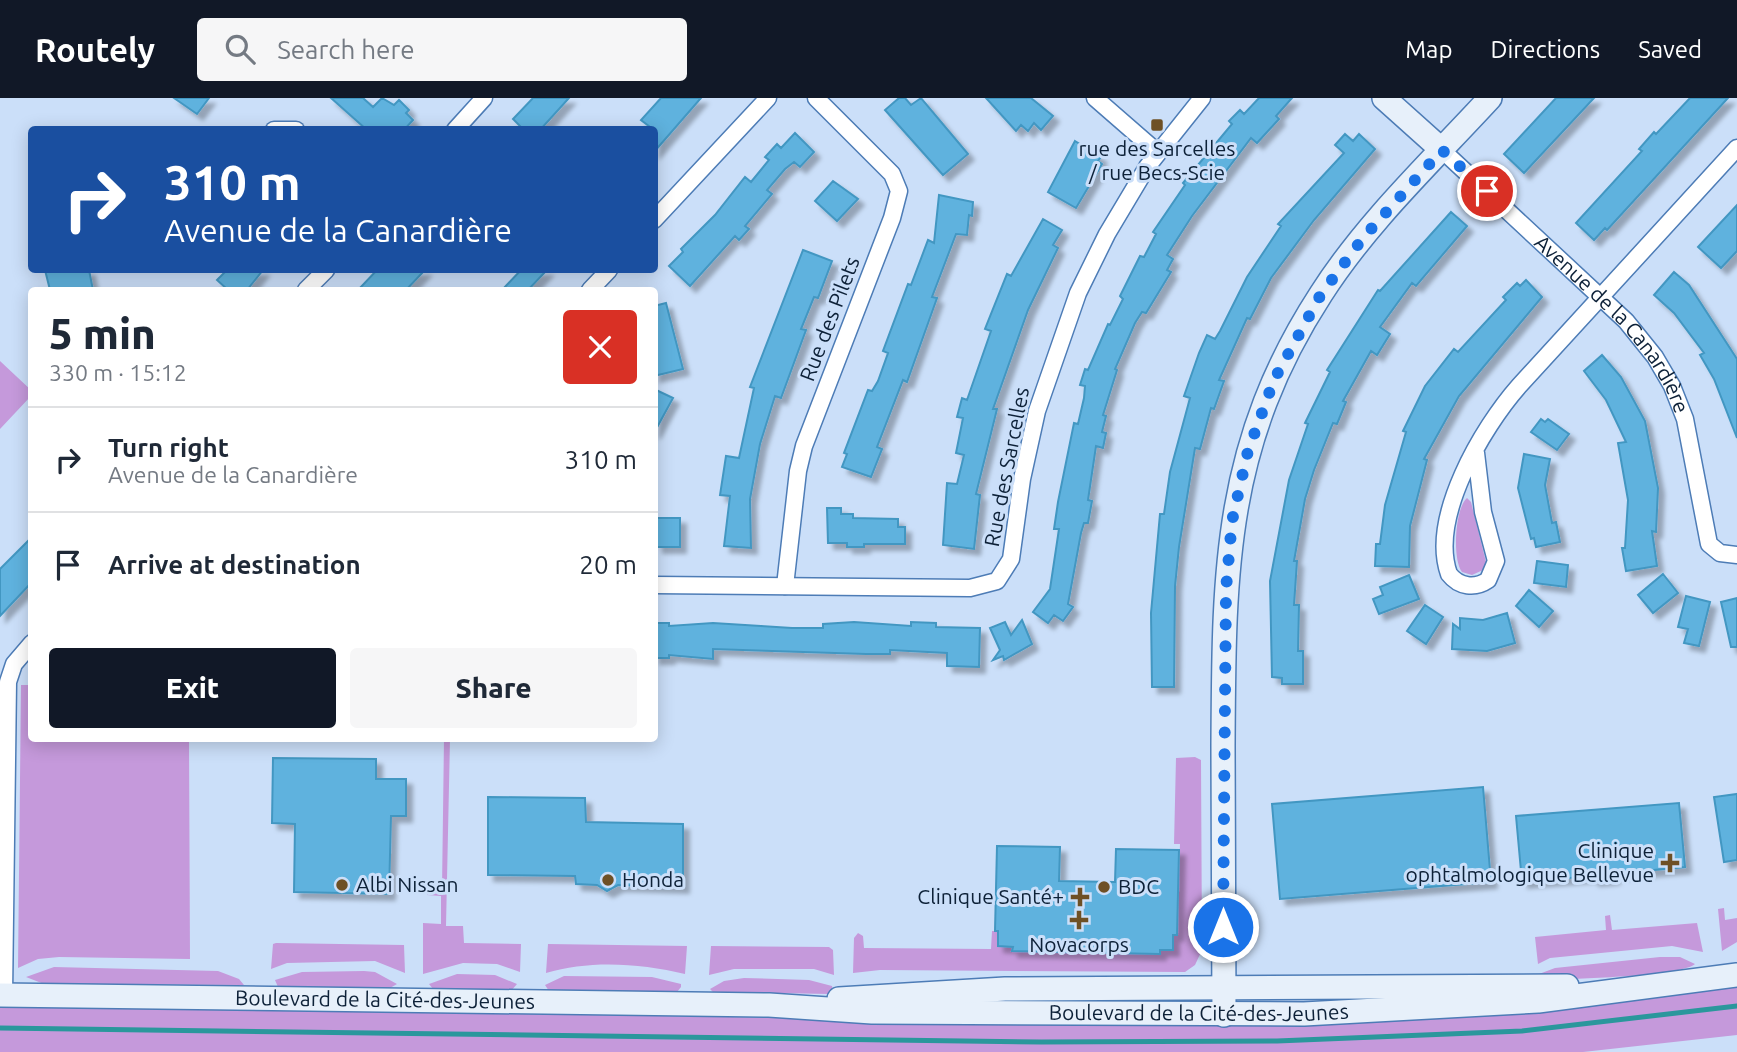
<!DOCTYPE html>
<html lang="en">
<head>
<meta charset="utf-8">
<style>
  :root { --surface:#fff; --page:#f6f6f7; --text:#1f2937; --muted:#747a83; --line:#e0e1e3; --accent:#111827 }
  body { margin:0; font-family:Ubuntu,sans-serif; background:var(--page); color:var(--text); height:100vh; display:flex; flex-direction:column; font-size:26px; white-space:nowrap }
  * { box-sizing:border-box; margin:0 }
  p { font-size:23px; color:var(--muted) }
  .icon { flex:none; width:38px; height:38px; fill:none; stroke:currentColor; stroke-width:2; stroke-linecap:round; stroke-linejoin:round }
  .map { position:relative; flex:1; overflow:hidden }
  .panel { position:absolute; left:28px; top:189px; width:630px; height:455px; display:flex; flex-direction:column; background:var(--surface); border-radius:7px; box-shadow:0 4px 18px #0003 }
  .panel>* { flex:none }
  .hud { position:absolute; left:28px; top:28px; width:630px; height:147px; border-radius:7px; box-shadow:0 4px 18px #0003; background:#1a4fa0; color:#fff; overflow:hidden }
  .pin { position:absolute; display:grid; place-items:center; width:60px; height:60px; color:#fff; margin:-30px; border:4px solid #fff; border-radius:50%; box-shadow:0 2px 7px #0007 }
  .me { position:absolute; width:77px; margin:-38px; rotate:0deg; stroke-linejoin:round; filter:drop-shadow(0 0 5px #0008) }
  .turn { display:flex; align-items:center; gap:24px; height:147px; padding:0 21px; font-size:32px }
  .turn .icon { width:91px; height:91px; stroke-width:2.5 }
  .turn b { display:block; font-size:49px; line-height:60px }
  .round { display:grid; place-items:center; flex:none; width:74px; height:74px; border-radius:7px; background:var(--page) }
  .summary { display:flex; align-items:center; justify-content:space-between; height:119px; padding:0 21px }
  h1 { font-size:42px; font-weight:800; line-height:52px }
  .button { display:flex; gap:14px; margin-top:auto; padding:14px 21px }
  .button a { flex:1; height:80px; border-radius:7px; background:var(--accent); color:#fff; font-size:28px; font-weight:800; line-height:80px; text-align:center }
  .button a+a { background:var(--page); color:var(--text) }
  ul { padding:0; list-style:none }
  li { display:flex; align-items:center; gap:21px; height:105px; padding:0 21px; border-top:2px solid var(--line) }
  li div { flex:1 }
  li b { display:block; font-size:26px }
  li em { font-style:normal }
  header { display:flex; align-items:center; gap:42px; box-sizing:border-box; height:98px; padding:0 35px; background:var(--accent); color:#fff }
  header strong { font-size:33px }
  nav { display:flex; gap:38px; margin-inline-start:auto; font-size:24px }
  .search { width:490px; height:63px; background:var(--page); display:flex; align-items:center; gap:18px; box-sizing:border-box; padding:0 24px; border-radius:7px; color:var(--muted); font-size:26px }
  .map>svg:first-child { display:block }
  .green { fill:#c599db }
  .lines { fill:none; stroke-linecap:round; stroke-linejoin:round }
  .stream { stroke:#2a979c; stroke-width:5 }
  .building { fill:#5fb2de; stroke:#4397c2; stroke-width:2; filter:url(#shadow) }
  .street-casing { stroke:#4d7cb6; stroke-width:19 }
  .secondary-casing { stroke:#4d7cb6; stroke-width:26 }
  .street { stroke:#fff; stroke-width:16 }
  .secondary { stroke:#e7f0fa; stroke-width:23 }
  .route { stroke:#1a73e8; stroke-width:12; stroke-dasharray:0 21.6 }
  .poi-dot { fill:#6e5025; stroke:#cbdff9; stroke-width:2.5 }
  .labels { text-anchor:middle; stroke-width:6; stroke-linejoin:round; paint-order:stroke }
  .poi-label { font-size:21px; fill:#0d2138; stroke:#cbdff9; text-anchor:start }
  .street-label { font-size:21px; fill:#0d2138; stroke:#cbdff9 }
</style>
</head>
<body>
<header>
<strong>Routely</strong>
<div class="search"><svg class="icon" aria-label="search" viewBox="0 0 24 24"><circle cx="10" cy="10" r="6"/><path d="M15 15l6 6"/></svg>Search here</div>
<nav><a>Map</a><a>Directions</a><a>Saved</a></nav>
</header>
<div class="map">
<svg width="1737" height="954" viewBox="0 0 1737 954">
  <defs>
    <filter id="shadow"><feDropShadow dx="6" dy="6" stdDeviation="2" flood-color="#0004"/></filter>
  </defs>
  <rect width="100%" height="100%" fill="#cbdff9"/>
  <path class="green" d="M0,263L32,293L31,298L0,331Z
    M1467,400L1471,404L1486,464L1483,472L1472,477L1462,474C1452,461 1455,410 1467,400Z
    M21,587H31L32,640L189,641L190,861L59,859L38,861L18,870Z
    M444,641H450L446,828H463L464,845L521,846L520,874L497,866L463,865L423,876V825L441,826V798L427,797L428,790L442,791Z
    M1195,659L1201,662L1202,852L1195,867L1185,874L880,872L853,875L854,840L858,835L863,838L864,850L991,851L992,833H998V848L1013,849V852H1173V837H1177L1180,746H1174L1176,660Z
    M1724,810L1725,822L1737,820V844L1722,853L1718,811Z
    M1610,817L1612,832L1697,825L1703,854L1672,848L1550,860L1538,866L1535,839L1606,832L1605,818Z
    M276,845L404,847L405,875L375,863L287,865L271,871L273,846Z
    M548,846L687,848L685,876C640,865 589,862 546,875Z
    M711,848L829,849L833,852L834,877L814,871H734L709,877Z
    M1660,859H1680L1695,866C1682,878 1567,882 1544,881L1539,876L1555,870Z
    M54,869L218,873L239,881L244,887L44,886L26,879Z
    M364,873L375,874L397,886L390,890L278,889L275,882L302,874Z
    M457,876L495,877L517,886L511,893L433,891L429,886Z
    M564,878L652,879L681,886V889L677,894L549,893L545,887Z
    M744,880L809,882L832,888L833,893L829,896L713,894L710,891L724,883Z
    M1737,889V937L1583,954H0V908L861,921L1524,911Z"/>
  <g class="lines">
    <path class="stream" d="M0,930L1041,944L1277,943L1522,933L1737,908"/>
  </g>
  <path class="building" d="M174,0H209L197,16Z
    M331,0H363L373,9L382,0L394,7L399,2L409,12L406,15L413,22L404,32H367Z
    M533,0H569L540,32H524L513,21Z
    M661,0H701L654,54V32L641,22Z
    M899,0H905L911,7L921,0L968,56L943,77L885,12Z
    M986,0H1031L1053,18L1041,32L1034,25L1028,33L1021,27L1016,33Z
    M1259,0H1292L1276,18L1279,21L1257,45L1251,40L1192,118L1167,157L1173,161L1167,172L1171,174L1146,215L1142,214L1135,225L1115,271L1117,272L1103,317L1106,318L1102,334L1106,335L1103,350L1096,348L1088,402L1092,403L1088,425H1084L1081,435L1068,506L1073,509L1063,523L1054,517L1048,525L1033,514L1050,491L1059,431H1054L1058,404L1074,325L1078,326L1084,300L1085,288L1080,287L1085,271L1088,272L1108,226L1110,227L1123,201L1120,198L1140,158L1144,159L1156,136L1153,134L1185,87L1183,85L1232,26L1229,23L1240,12L1244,16Z
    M1556,0H1594L1524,75L1504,56Z
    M1690,0H1728L1607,132L1605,130L1594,142L1576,125L1642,53L1639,51L1654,34L1656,36Z
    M795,35L814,54L800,69L794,64L785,71L767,92L772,96L745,128L749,131L739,142L735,138L690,188L669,168L683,154L681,151L715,117L745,79L751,84L769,62L765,59L777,46L781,50Z
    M1345,36L1353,43L1359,36L1375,51L1314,122L1271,180L1250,221L1247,220L1219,282L1224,283L1214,311L1211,310L1200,351L1195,350L1179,449L1175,488L1174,589H1152L1151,515L1160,416H1164L1170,374L1190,300L1184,298L1199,255L1207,237L1215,241L1220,233L1247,179L1281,128L1278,126L1344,55L1335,47Z
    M1075,43L1101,59L1098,63L1102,66L1076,110L1048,94Z
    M833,83L858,101L837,123L815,103Z
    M939,97L973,104L972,118L969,117L967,137L956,136L932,199L937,200L907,284L903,282L877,349L882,351L871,379L842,369L847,356L844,355L868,292L872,293L878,283L888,255L883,253L908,186L911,187L928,142L934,145Z
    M1737,107V153L1721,170L1698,149Z
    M1451,114L1467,128L1416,188L1412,185L1380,229L1390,236L1377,257L1371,253L1343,303L1346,304L1337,326L1333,325L1314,372L1305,401L1294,463H1297L1294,507H1299L1298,553H1303V586H1282V580L1272,579L1270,483L1289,382L1308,326L1305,325L1330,274L1327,272L1378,192L1380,193Z
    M1043,121L1062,132L1053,147L1058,150L1028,212L993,311H997L976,396L980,397L974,451L943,447L947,385L957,386L964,357L956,355L963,320L957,319L962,300L967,302L991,233L985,231L1007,176L1011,178Z
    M803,152L832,163L818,200L814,199L801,231L806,232L781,300L775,298L760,346L750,401L751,450L724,448L730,398L720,397L726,358L739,360L754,290L750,289Z
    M45,172H89L93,192H50Z
    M227,172H263L247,192H228L217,182Z
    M377,172H425L406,192H358Z
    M521,172H547L528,192H502Z
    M1674,174L1689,187L1737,261V340L1714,281L1700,257L1704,255L1674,215L1654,197Z
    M1526,182L1542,199L1459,298L1424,361L1427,362L1410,428L1409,469L1375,468L1376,446H1380L1385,407L1406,334L1403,333L1425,288L1454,251L1458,254L1506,202L1503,199L1517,185L1520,188Z
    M666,205L683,271L654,278V208Z
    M1602,257L1621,279L1645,323L1658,390L1656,434L1652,433L1657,468L1626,473L1622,450H1625L1628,402L1618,345L1626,344L1606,302L1584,273Z
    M654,291L673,300L654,335Z
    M1541,321L1545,324L1548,321L1569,336L1557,352L1531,334Z
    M1524,356L1550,361L1545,387L1552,425L1556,424L1560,444L1536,449L1534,440L1531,441L1518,390Z
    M827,410H841V416H853V420L898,421V429H905V446H864V449H847V445H828Z
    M658,420H680V449H657L654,423Z
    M32,439V484L0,518V471Z
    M1537,463L1568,467L1566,489L1534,485Z
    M1663,476L1678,495L1653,515L1638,497Z
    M1409,477L1419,501L1379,516L1373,501L1383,497L1380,489Z
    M1529,492L1553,513L1539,529L1516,508Z
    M1686,498L1710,504L1699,548L1684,545L1688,531L1678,529Z
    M1737,500V549H1731L1721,504Z
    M1425,507L1443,519L1426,546L1407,533Z
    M1507,515L1515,545L1487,553L1452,551L1453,526L1460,531V520L1483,522Z
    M1022,522L1032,546L1004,562L1003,558L993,562L1000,552L990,530L1005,524L1011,537Z
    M854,524L911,528V524L936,525V529L980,530L979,569L947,568V555L890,552V556H866L713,551V561L669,557V560H654V525H669V528L713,525L792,530H823V526Z
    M273,660L376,661V681H406V718H391L389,796L294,794L295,726L272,725Z
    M1483,689L1491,784L1280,801L1272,706Z
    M1737,696V762L1724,764L1714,699Z
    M488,699L585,700L586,724L683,726V789L618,787L607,793L597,787L576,786L575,778L488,777Z
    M1679,705L1685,769L1613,776L1614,780L1605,781L1593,782V778L1522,784L1516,718Z
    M997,748L1060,749L1059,783L1115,784L1116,751L1179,752L1177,837H1173V852H1160V856L1012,853L1013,849L998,848V833H995Z"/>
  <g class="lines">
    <defs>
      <g id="street">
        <path d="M1095,0L1157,54"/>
        <path d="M274,32H296"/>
        <path d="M455,32L484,0"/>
        <path id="s1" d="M1442,52L1626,223L1655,259L1672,288L1685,321L1709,446L1720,455L1737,457"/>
        <path d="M654,122L768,0"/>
        <path d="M306,192L326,172"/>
        <path d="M590,192L609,172"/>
        <path d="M1476,355L1483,414L1496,463L1488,482C1475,491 1459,489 1449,476C1429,420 1482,330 1519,288L1737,50"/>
        <path d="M654,487L970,490L997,483L1011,461L1022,381L1037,313L1078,195L1107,136L1147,69L1202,0"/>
        <path d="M785,488L798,373L804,348L892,120L899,93L892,76L816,0"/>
        <path d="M4,897L8,584L14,566L32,545"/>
      </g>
      <g id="secondary">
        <path d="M1384,0L1442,52"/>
        <path id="s2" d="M0,897L769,907L872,914L1304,916L1538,903L1737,877"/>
        <path d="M839,901L1005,891L1567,888"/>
        <path d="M1224,917C1223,827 1223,737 1223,648C1224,475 1223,347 1321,196C1367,124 1432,63 1490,0"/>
      </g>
    </defs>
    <use href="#street" class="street-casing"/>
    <use href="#secondary" class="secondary-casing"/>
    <use href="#street" class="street"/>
    <use href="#secondary" class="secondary"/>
  </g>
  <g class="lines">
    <path class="route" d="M1223,829L1226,491L1232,423L1248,353L1274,282L1320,198L1363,140L1442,52L1487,93"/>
  </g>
  <g class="poi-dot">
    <rect x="1150" y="20" width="14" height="14" rx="3.5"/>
    <path d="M1666.5 754.5h7v7h7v7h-7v7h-7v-7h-7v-7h7z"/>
    <circle cx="608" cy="782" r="7"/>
    <circle cx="342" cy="787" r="7"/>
    <circle cx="1104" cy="789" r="7"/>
    <path d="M1076.5 788.5h7v7h7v7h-7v7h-7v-7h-7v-7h7z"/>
    <path d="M1075.5 811.5h7v7h7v7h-7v7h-7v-7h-7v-7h7z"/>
  </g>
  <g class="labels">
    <g class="poi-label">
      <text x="1157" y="58" text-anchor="middle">rue des Sarcelles<tspan x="1157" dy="24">/ rue Becs-Scie</tspan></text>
      <text x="1654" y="760" text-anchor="end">Clinique<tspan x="1654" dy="24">ophtalmologique Bellevue</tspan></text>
      <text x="622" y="789">Honda</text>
      <text x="356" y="794">Albi Nissan</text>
      <text x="1118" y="796">BDC</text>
      <text x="1064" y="806" text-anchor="end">Clinique Santé+</text>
      <text x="1079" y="854" text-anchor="middle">Novacorps</text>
    </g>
    <g class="street-label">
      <text transform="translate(830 221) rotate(-69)" y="7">Rue des Pilets</text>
      <text dy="7" stroke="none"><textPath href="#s1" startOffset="245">Avenue de la Canardière</textPath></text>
      <text transform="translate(1007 369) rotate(-79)" y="7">Rue des Sarcelles</text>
      <text dy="7" stroke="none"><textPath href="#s2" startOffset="385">Boulevard de la Cité-des-Jeunes</textPath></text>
      <text dy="7" stroke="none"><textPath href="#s2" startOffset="1199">Boulevard de la Cité-des-Jeunes</textPath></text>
    </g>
  </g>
</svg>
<div class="pin" style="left:1487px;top:93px;background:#d93025"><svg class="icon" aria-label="arrive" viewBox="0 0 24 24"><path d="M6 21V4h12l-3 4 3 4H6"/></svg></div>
<svg class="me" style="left:1223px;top:829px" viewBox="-20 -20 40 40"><circle r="17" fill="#1a73e8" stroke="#fff" stroke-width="3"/><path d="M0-11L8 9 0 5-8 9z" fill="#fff"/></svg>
<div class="hud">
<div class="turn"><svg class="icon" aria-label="right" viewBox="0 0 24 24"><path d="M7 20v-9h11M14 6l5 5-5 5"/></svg><div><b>310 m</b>Avenue de la Canardière</div></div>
</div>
<section class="panel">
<div class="summary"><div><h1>5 min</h1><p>330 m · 15:12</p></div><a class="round" style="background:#d93025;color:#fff"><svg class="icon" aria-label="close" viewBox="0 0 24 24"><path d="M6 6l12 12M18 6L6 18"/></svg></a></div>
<ul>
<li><svg class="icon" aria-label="right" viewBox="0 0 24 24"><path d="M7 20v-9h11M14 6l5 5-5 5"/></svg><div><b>Turn right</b><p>Avenue de la Canardière</p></div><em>310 m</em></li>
<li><svg class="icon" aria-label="arrive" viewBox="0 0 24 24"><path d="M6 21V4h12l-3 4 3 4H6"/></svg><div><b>Arrive at destination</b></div><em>20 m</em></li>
</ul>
<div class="button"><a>Exit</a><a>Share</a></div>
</section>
</div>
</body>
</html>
